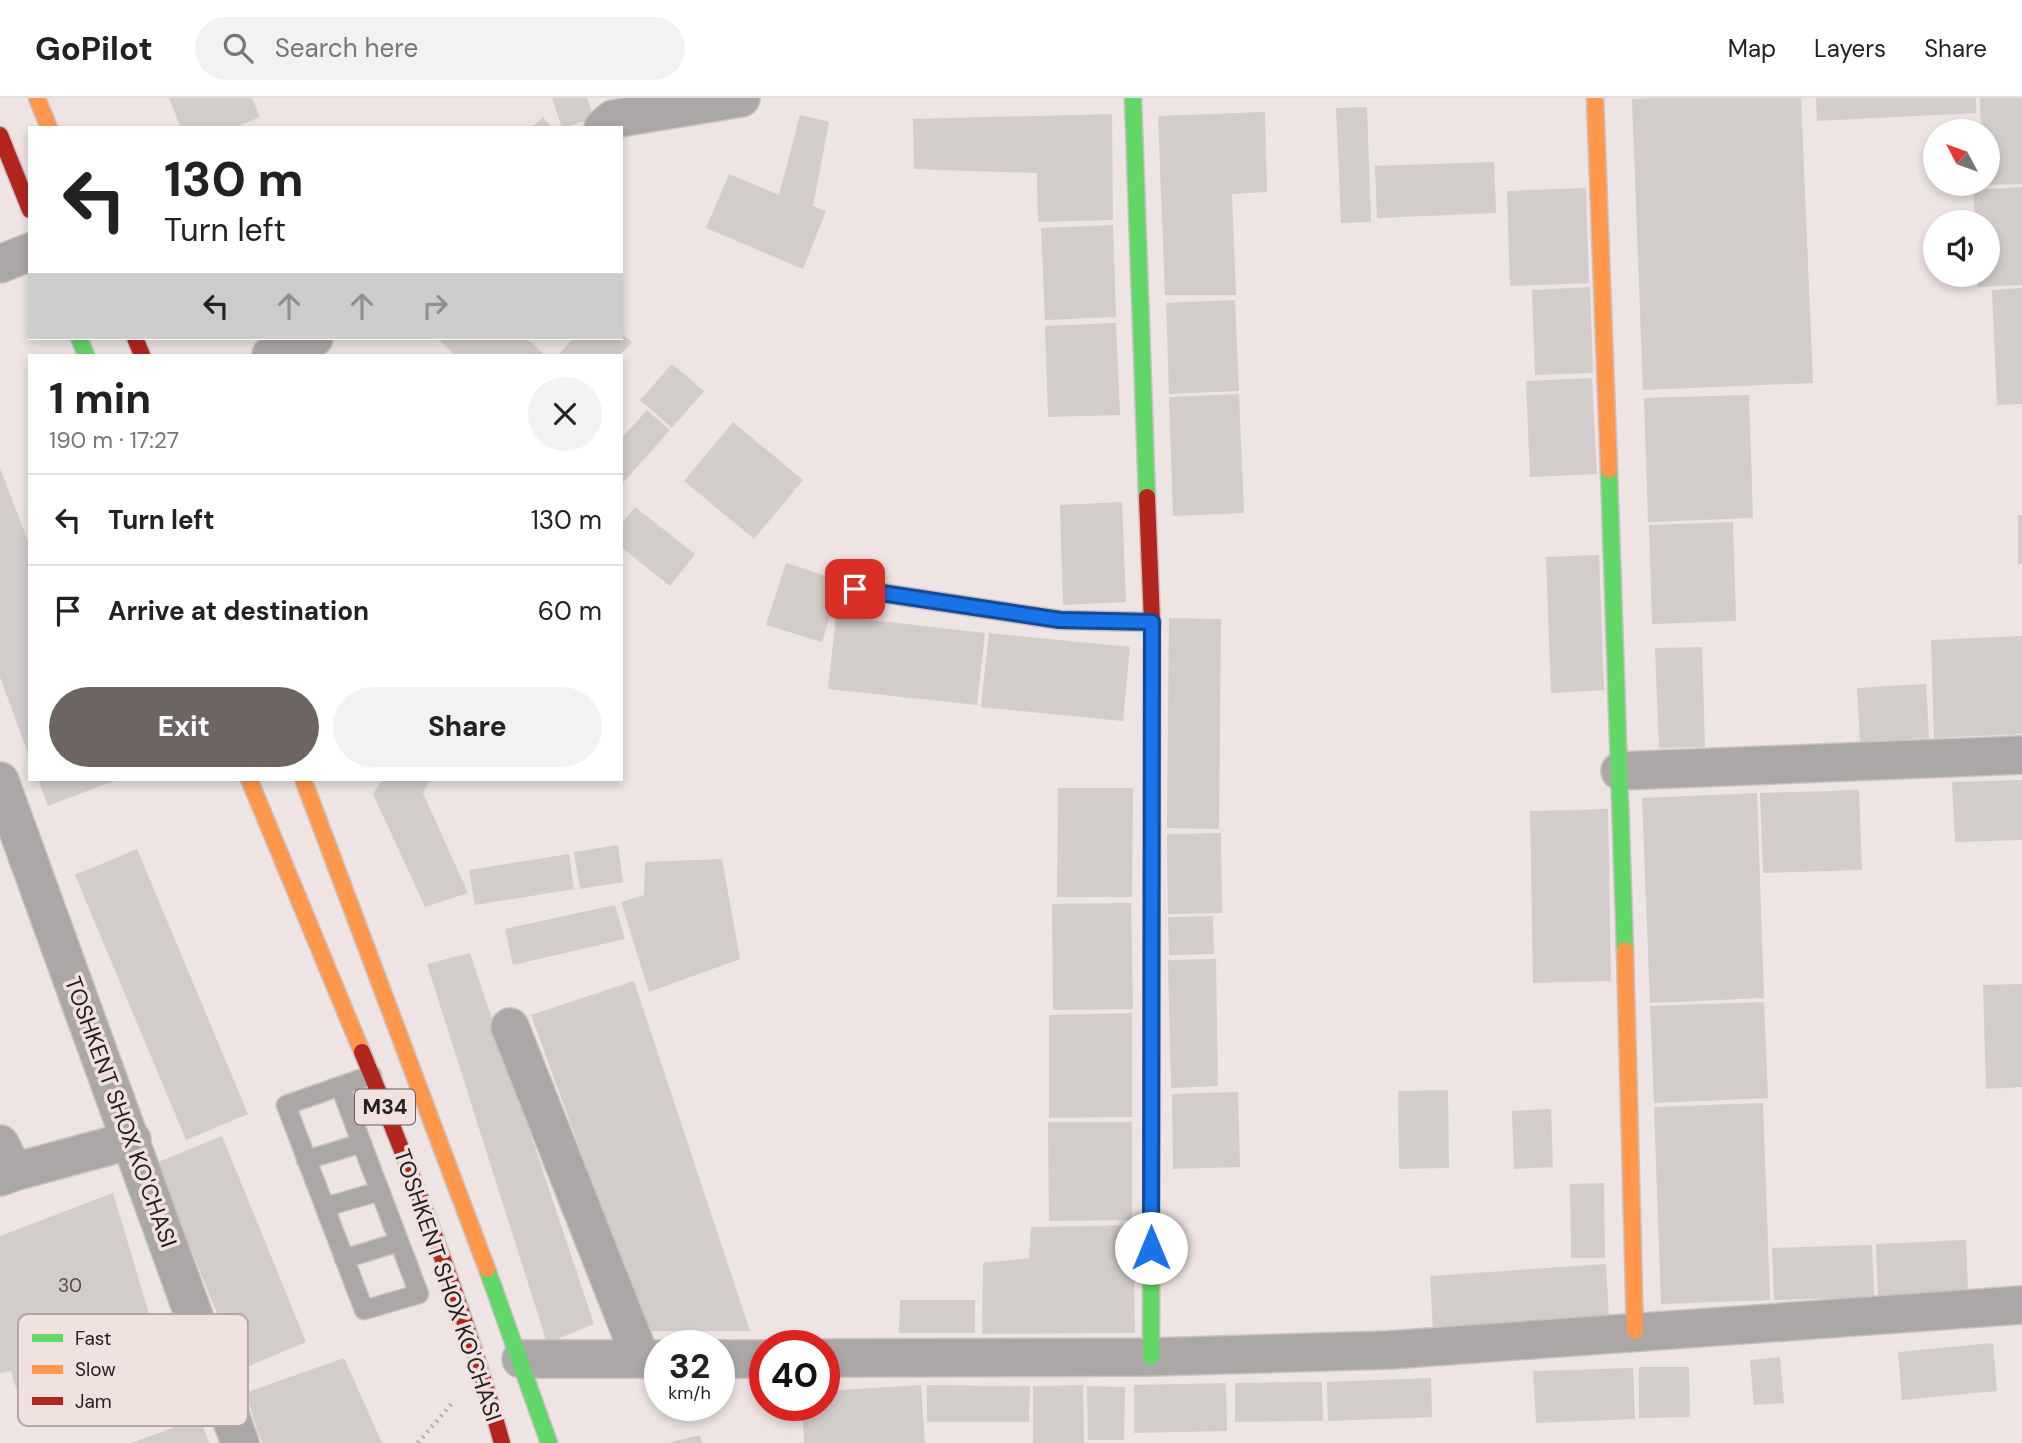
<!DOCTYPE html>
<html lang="en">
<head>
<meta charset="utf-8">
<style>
  :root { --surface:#fff; --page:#f2f2f2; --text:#222; --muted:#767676; --line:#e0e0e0; --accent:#6c6564 }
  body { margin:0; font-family:"DM Sans",sans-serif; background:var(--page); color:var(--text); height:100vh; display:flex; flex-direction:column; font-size:26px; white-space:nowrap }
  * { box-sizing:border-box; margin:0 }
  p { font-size:23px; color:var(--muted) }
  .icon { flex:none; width:38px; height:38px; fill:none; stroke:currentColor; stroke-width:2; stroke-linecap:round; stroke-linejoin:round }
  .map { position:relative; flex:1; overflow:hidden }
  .panel { position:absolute; left:28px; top:256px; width:595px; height:427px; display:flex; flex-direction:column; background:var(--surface); border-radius:0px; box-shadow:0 4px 10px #0003 }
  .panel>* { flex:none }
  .banner { position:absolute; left:28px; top:28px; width:595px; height:214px; border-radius:0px; box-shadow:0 4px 10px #0003; background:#fff; color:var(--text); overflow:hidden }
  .needle { width:46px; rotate:311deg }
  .buttons { position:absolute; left:1923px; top:21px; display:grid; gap:14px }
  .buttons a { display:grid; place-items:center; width:77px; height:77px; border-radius:50%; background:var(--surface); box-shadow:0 4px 10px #0003; font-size:35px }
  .speed { position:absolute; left:644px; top:1232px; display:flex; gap:14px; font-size:35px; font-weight:700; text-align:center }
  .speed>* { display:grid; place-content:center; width:91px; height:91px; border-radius:50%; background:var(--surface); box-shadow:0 4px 10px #0003; line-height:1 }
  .speed small { font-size:18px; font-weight:400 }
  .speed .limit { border:10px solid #d22; background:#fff; color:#111 }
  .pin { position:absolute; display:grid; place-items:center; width:60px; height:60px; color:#fff; margin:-30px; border-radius:14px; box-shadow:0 4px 10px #0006 }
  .me { position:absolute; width:77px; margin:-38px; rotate:0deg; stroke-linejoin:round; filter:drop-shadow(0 0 5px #0008) }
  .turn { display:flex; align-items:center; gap:24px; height:147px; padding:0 21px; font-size:32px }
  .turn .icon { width:91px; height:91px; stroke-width:2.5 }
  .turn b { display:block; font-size:49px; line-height:60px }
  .lanes { display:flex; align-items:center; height:66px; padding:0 21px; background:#0003; justify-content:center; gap:35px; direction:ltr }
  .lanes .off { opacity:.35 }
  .round { display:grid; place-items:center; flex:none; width:74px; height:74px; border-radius:37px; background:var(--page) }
  .overview { display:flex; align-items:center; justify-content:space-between; height:119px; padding:0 21px }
  h1 { font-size:42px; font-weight:700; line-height:52px }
  .cta { display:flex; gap:14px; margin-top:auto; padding:14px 21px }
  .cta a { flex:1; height:80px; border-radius:42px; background:var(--accent); color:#fff; font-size:28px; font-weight:700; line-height:80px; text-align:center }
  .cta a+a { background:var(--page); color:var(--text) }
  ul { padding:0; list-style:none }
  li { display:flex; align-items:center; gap:21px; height:91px; padding:0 21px; border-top:2px solid var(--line) }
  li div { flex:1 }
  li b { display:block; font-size:26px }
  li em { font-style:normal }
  header { display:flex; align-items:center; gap:42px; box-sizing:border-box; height:98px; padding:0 35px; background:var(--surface); border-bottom:2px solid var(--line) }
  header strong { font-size:33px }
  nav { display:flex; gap:38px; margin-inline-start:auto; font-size:24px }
  .search { width:490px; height:63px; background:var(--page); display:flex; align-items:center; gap:18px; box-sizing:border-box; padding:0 24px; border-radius:38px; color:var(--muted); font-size:26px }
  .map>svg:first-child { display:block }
  .building { fill:#d2cccb }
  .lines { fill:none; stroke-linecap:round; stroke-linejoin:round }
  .lane-casing { stroke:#c8c2c1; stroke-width:21 }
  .street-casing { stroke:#c8c2c1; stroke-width:40 }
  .fast-casing { stroke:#c8c2c1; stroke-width:19 }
  .slow-casing { stroke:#c8c2c1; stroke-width:19 }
  .jam-casing { stroke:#c8c2c1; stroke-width:19 }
  .path { stroke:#b1acac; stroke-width:4.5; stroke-dasharray:2 5; stroke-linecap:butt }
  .lane { stroke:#aba7a7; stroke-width:18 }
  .street { stroke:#aba7a7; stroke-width:37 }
  .fast { stroke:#63d668; stroke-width:16 }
  .slow { stroke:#ff974d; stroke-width:16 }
  .jam { stroke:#b3261e; stroke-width:16 }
  .route-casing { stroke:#114b97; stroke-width:18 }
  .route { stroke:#1a73e8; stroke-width:12 }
  .labels { text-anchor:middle; stroke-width:7; stroke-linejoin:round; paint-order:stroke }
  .number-label { font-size:19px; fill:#524c4b }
  .shield { fill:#f1e1df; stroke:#635a59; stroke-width:2 }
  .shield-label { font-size:21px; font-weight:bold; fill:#26201f }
  .street-label { font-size:23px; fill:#26201f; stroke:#f1e1df }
  .key { fill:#f1e1df; stroke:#b4a7a5; stroke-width:2 }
  .key-label { font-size:19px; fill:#26201f }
</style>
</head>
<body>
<header>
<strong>GoPilot</strong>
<div class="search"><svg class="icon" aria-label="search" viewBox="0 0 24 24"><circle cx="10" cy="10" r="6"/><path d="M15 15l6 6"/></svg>Search here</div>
<nav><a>Map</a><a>Layers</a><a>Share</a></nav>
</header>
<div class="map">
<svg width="2022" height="1345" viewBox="0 0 2022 1345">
  <rect width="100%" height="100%" fill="#ede4e3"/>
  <path class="building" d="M169,0H252L260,19L233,30H181Z
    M552,0H587L594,20L562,30Z
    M1648,0H1801L1813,285L1643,292L1632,1Z
    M1816,0H1976V15L1817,23Z
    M1980,0H2022V86L1988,87V33H1981Z
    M1367,9L1371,124L1341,125L1336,10Z
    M1265,14L1267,94L1232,96L1236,197H1165L1158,18Z
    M1112,16L1113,122L1038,124L1037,75L914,71L913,21Z
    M800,17L829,24L813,108L826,113L803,171L706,130L729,76L779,97Z
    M543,19L552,30H531Z
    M1494,64L1496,115L1377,120L1375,68Z
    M2022,89V187L1978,189V177H1988V124H1975L1973,92Z
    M1586,90L1589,185L1510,188L1507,93Z
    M1113,127L1116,219L1045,222L1041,130Z
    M1590,189L1593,275L1535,277L1532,192Z
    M2022,190V306L1997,307L1992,192Z
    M1235,202L1239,293L1169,296L1166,205Z
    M1116,225L1120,317L1048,319L1045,228Z
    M621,235L632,244L620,257H558L574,240H621Z
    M437,240H526L545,257H455Z
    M672,266L704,293L672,330L640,302Z
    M1592,280L1597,376L1530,379L1526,283Z
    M1239,296L1244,415L1173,418L1169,299Z
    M1749,297L1753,420L1648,424L1644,300Z
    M647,312L670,332L621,387V341Z
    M733,324L803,382L754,441L684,383Z
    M0,370L30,448L29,658L0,579Z
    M1122,404L1126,504L1063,507L1060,407Z
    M635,409L695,456L670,488L621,449V426Z
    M2018,417H2022V466H2018Z
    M1733,424L1736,523L1652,526L1649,427Z
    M1599,457L1604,592L1551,595L1546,459Z
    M786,465L841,483L822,544L766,527Z
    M836,518L985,535L977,607L828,591Z
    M1169,520L1221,521L1219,731L1167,730Z
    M989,535L1130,549L1123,623L981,609Z
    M2022,538V636L1934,640L1931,542Z
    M1702,549L1705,649L1659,650L1655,550Z
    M1926,586L1929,640L1860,644L1857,590Z
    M38,681H119L48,708Z
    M383,681H430L423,695L468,795L425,809L373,696Z
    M2022,682V742L1955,744L1952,684Z
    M1058,690H1133L1132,799H1057Z
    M1859,692L1862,772L1763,775L1760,695Z
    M1757,695L1764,900L1650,905L1642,700Z
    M1608,711L1611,883L1533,885L1530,713Z
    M1221,735L1222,815L1168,816L1167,736Z
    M618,747L623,784L580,791L574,754Z
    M137,751L248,1016L186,1042L75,777Z
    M569,756L574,791L475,807L469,772Z
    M722,761L740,861L649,894L621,804L644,797L645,764Z
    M1131,805L1133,911L1053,912L1052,806Z
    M615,807L625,841L513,867L505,831Z
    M1213,818L1214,856L1169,857L1168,819Z
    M470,855L594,1226L547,1245L427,866Z
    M1216,861L1218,988L1171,990L1168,862Z
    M634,883L750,1233H646L531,917Z
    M2022,886V989L1986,991L1983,887Z
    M1764,904L1768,1000L1654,1005L1650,908Z
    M1132,915V1019L1049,1020V917Z
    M1448,992L1449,1070L1399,1071L1398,993Z
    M1238,994L1240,1069L1173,1071L1172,996Z
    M1763,1005L1770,1202L1661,1206L1654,1009Z
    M1551,1011L1553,1069L1514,1071L1512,1013Z
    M1048,1024H1132V1122L1049,1123Z
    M222,1038L306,1244L240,1272L156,1065Z
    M1604,1085L1605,1160H1571L1570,1086Z
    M113,1095L164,1266L21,1307L11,1273L0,1275V1138Z
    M1133,1127L1135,1235L982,1236L983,1165L1029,1160L1031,1129Z
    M1966,1142L1968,1195L1878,1199L1876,1146Z
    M1872,1147L1874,1199L1774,1202L1772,1150Z
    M1606,1166L1609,1220L1433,1232L1430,1178Z
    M900,1202H975V1235H899Z
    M1993,1245L1997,1293L1902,1302L1898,1254Z
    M1780,1259L1784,1305L1754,1307L1750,1262Z
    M344,1260L382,1345H262L245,1295Z
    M1639,1269H1689L1690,1319L1639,1320Z
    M1633,1270L1635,1321L1536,1325L1533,1273Z
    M1431,1280L1432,1319L1328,1323L1327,1284Z
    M1322,1284L1323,1323L1235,1324V1285Z
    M1226,1285L1227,1333L1134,1335V1287Z
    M921,1287L925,1345H804L802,1307H824V1293Z
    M927,1287L1030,1288L1029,1324H927Z
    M1083,1287L1084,1345H1033V1288Z
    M1087,1288L1125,1289L1124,1342H1088Z
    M200,1320L209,1345H131Z
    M700,1337L702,1345H672L671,1344Z"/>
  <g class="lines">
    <defs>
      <path id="lane" d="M855,491L1060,522L1152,524
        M340,988L419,1196L364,1212L286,1007L372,977
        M306,1062L362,1045
        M325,1109L380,1093
        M344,1161L399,1144"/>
      <path id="street" d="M603,30L613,21L741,0
        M0,166L30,154
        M271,257L314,240
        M1620,673L2022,657
        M0,683L240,1345
        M510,929L641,1261
        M0,1046L14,1074L0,1079
        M14,1074L132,1042
        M824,1260L1151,1259L1389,1252L2022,1207
        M521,1261H660
        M719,1261H765"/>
      <path id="fast" d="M1133,0L1147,399
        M79,240L86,257
        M1609,372L1625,852
        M487,1171L549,1345
        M1151,1259L1152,740"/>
      <path id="slow" d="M37,0L49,30
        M1595,0L1609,372
        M249,681L362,954
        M303,681L487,1171
        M1625,852L1635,1233"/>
      <path id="jam" d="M0,37L30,112
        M135,240L142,257
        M1147,399L1152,524V740
        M362,954C415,1081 465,1212 502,1345"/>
    </defs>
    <use href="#lane" class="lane-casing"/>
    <use href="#street" class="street-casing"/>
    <use href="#fast" class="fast-casing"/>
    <use href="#slow" class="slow-casing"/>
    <use href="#jam" class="jam-casing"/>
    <path class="path" d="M418,1345L454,1303"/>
    <use href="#lane" class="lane"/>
    <use href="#street" class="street"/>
    <use href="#fast" class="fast"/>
    <use href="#slow" class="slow"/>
    <use href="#jam" class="jam"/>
  </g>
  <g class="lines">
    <defs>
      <path id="route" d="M855,491L1060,522L1152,524L1151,1150"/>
    </defs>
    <use href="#route" class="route-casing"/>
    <use href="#route" class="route"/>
  </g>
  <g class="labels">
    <g class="number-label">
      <text x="70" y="1194">30</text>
    </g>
    <rect class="shield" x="355" y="991.5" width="60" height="35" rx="5"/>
    <g class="shield-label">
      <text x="385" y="1016">M34</text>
    </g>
    <g class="street-label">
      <text transform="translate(121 1014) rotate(70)" y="8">TOSHKENT SHOX KO'CHASI</text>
      <text transform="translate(448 1187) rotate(71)" y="8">TOSHKENT SHOX KO'CHASI</text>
    </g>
  </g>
  <rect x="18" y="1216" width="230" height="112" rx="10" class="key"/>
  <rect x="32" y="1236" width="31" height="8" fill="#63d668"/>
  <rect x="32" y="1267" width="31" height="9" fill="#ff974d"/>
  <rect x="32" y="1299" width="31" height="8" fill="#b3261e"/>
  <g class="key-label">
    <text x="75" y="1247">Fast</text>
    <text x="75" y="1278">Slow</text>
    <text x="75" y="1310">Jam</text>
  </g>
</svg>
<div class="buttons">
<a><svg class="needle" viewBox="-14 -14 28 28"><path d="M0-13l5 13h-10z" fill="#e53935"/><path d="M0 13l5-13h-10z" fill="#767676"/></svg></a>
<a><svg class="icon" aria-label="sound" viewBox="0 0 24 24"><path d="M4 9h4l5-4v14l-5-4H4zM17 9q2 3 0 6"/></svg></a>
</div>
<div class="speed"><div>32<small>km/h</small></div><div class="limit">40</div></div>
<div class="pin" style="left:855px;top:491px;background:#d93025"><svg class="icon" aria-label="arrive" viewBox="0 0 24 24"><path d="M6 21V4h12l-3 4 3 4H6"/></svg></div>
<svg class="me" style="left:1151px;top:1150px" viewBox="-20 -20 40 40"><circle r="19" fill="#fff"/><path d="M0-13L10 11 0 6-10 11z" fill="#1a73e8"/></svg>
<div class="banner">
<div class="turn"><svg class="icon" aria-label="left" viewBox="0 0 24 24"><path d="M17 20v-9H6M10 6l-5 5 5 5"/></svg><div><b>130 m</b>Turn left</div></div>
<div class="lanes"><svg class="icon" aria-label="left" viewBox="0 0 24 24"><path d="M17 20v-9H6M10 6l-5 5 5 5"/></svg><svg class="icon off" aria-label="ahead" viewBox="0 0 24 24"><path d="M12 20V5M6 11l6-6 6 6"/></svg><svg class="icon off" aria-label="ahead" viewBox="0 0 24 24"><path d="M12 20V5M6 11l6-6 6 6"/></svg><svg class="icon off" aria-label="right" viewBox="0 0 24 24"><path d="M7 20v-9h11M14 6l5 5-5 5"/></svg></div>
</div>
<section class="panel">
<div class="overview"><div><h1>1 min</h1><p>190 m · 17:27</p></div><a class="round"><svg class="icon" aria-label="close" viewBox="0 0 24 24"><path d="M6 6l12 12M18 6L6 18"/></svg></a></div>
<ul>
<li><svg class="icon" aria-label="left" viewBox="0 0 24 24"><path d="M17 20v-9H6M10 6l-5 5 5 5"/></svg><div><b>Turn left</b></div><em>130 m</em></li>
<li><svg class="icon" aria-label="arrive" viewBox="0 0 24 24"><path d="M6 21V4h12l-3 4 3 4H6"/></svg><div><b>Arrive at destination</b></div><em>60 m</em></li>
</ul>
<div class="cta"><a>Exit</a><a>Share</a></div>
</section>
</div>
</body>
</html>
